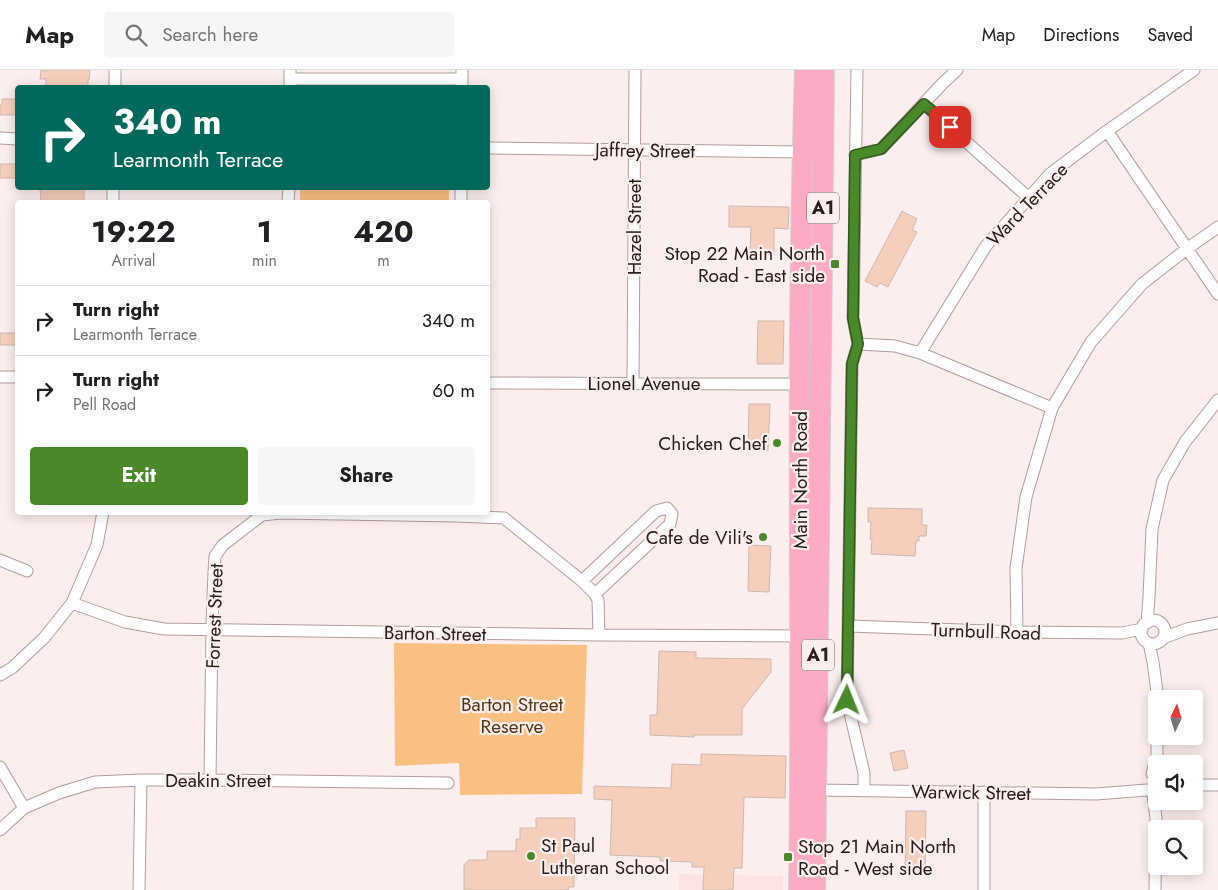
<!DOCTYPE html>
<html lang="en">
<head>
<meta charset="utf-8">
<style>
  :root { --surface:#fff; --page:#f6f6f6; --text:#202124; --muted:#757577; --line:#e0e0e0; --accent:#4a8929 }
  body { margin:0; font-family:Jost,sans-serif; background:var(--page); color:var(--text); height:100vh; display:flex; flex-direction:column; font-size:19px; white-space:nowrap }
  * { box-sizing:border-box; margin:0 }
  p { font-size:16px; color:var(--muted) }
  .icon { flex:none; width:28px; height:28px; fill:none; stroke:currentColor; stroke-width:2; stroke-linecap:round; stroke-linejoin:round }
  .map { position:relative; flex:1; overflow:hidden }
  .side { position:absolute; left:15px; top:130px; width:475px; height:315px; display:flex; flex-direction:column; background:var(--surface); border-radius:5px; box-shadow:0 2px 12px #0003 }
  .side>* { flex:none }
  .hud { position:absolute; left:15px; top:15px; width:475px; height:105px; border-radius:5px; box-shadow:0 2px 12px #0003; background:#00695c; color:#fff; overflow:hidden }
  .needle { width:32px; rotate:4deg }
  .tools { position:absolute; left:1148px; top:620px; display:grid; gap:10px }
  .tools a { display:grid; place-items:center; width:55px; height:55px; border-radius:5px; background:var(--surface); box-shadow:0 2px 12px #0003; font-size:25px }
  .pin { position:absolute; display:grid; place-items:center; width:42px; height:42px; color:#fff; margin:-21px; border-radius:10px; box-shadow:0 2px 8px #0006 }
  .me { position:absolute; width:55px; margin:-28px; rotate:2deg; stroke-linejoin:round; filter:drop-shadow(0 0 4px #0008) }
  .turn { display:flex; align-items:center; gap:18px; height:105px; padding:0 15px; font-size:22px }
  .turn .icon { width:65px; height:65px; stroke-width:2.5 }
  .turn b { display:block; font-size:35px; line-height:42px }
  .eta { display:flex; justify-content:space-evenly; align-items:center; height:85px; text-align:center }
  .eta b { font-size:30px; font-weight:700; line-height:35px }
  .action { display:flex; gap:10px; margin-top:auto; padding:10px 15px }
  .action a { flex:1; height:58px; border-radius:5px; background:var(--accent); color:#fff; font-size:20px; font-weight:700; line-height:58px; text-align:center }
  .action a+a { background:var(--page); color:var(--text) }
  ul { padding:0; list-style:none }
  li { display:flex; align-items:center; gap:15px; height:70px; padding:0 15px; border-top:1px solid var(--line) }
  li div { flex:1 }
  li b { display:block; font-size:19px }
  li em { font-style:normal }
  header { display:flex; align-items:center; gap:30px; box-sizing:border-box; height:70px; padding:0 25px; background:var(--surface); border-bottom:1px solid var(--line) }
  header strong { font-size:24px }
  nav { display:flex; gap:28px; margin-inline-start:auto; font-size:18px }
  .search { width:350px; height:45px; background:var(--page); display:flex; align-items:center; gap:12px; box-sizing:border-box; padding:0 18px; border-radius:5px; color:var(--muted); font-size:19px }
  .map>svg:first-child { display:block }
  .built { fill:#fde3e1 }
  .green { fill:#f9c082 }
  .building { fill:#f6cebc; stroke:#cdb9b0 }
  .lines { fill:none; stroke-linecap:round; stroke-linejoin:round }
  .street-casing { stroke:#b39d9c; stroke-width:13 }
  .highway-casing { stroke:#d0cece; stroke-width:22 }
  .street { stroke:#fff; stroke-width:11 }
  .highway { stroke:#fdabc4; stroke-width:20 }
  .route-casing { stroke:#30591b; stroke-width:12 }
  .route { stroke:#4a8929; stroke-width:9 }
  .poi-dot { fill:#4a8929; stroke:#fceeed; stroke-width:2 }
  .labels { text-anchor:middle; stroke-width:4.5; stroke-linejoin:round; paint-order:stroke }
  .shield { fill:#fceeed; stroke:#685e5d; stroke-width:1 }
  .shield-label { font-size:18px; font-weight:bold; fill:#28201f }
  .street-label { font-size:19px; fill:#28201f; stroke:#fceeed }
  .poi-label { font-size:19px; fill:#28201f; stroke:#fceeed; text-anchor:end }
  .park-label { font-size:19px; fill:#543815; stroke:#fceeed }
</style>
</head>
<body>
<header>
<strong>Map</strong>
<div class="search"><svg class="icon" aria-label="search" viewBox="0 0 24 24"><circle cx="10" cy="10" r="6"/><path d="M15 15l6 6"/></svg>Search here</div>
<nav><a>Map</a><a>Directions</a><a>Saved</a></nav>
</header>
<div class="map">
<svg width="1218" height="820" viewBox="0 0 1218 820">
  <rect width="100%" height="100%" fill="#fceeed"/>
  <path class="built" d="M679,804L783,806V820H679Z"/>
  <path class="green" d="M300,118H449V132H300Z
    M394,573L587,575L582,724L460,725L459,693L395,696Z"/>
  <path class="building" d="M41,0H90L89,10H88V18H46V9H40Z
    M2,29H18V45H0V35H2Z
    M0,94H18V108H0Z
    M54,118H84V132H41L40,119H54Z
    M729,136L789,137L788,159L774,158V184L750,183L751,157H729Z
    M902,141L917,149L912,160L917,162L888,217L880,213L877,217L865,211Z
    M758,251H784L783,294H757Z
    M0,263H18V275H0Z
    M749,334H770L768,381L748,380Z
    M868,438L922,439V455H927L926,466H919V471H916L915,486L871,484L872,469H870L871,452H868Z
    M749,475L771,476L769,522L748,521Z
    M659,581L696,582V588L771,589V602L742,639V665H694V667L650,665V645H657Z
    M904,680L908,698L894,701L890,683Z
    M701,684L786,686L785,728L744,727L742,798H734L733,820H703L704,797H692V792L660,791V787L610,785L612,730L594,729V716L671,718L672,694L701,695Z
    M906,741H926L925,805H905Z
    M536,748H575L574,817H569L568,820H464V795L469,790H487V781H516V769H520V758H536Z"/>
  <g class="lines">
    <defs>
      <path id="street" d="M857,0L853,248L858,274L852,294L847,630L864,703V721
        M290,9H462
        M115,18V0
        M290,18V0
        M462,18V0
        M924,34L1029,128
        M1107,61L1218,224
        M0,68L18,69
        M488,78L803,82
        M855,85L881,79L943,13L957,0
        M113,132V118
        M288,132L289,118
        M461,132V118
        M858,274L895,276L920,283L1052,338
        M920,283L986,176L1050,104L1107,61L1194,0
        M0,307H18
        M488,313L800,314
        M633,313L635,0
        M0,490L27,501
        M582,511L656,441L667,438L672,444L670,454L595,524
        M72,533L125,552L164,559L599,565L801,566
        M1141 562a12 12 0 1 1 24 0a12 12 0 1 1-24 0Z
        M1147,553L1149,527L1152,459L1163,410L1185,372L1218,330
        M849,556L1017,562L1122,563L1142,559
        M1017,562L1016,498L1026,427L1052,338L1091,272L1142,214L1188,178L1218,157
        M1163,568L1187,559L1218,553
        M1149,573L1153,592L1158,629
        M0,605L12,598L44,568L72,533L97,475L103,442
        M0,697L24,738
        M1152,704L1157,686V666
        M210,710L212,554L214,502L215,486L223,475L262,445L281,443L458,446L504,448L582,511L595,524L598,530L599,565
        M1194,715H1218
        M817,720L1096,724L1147,720
        M1153,725L1156,748L1155,820
        M0,760L24,738L59,723L95,712L141,710H210L448,713
        M139,820L141,710
        M984,820V722"/>
      <path id="highway" d="M799,820C802,651 799,482 800,313C800,209 802,104 805,0
        M815,820L824,0"/>
    </defs>
    <use href="#street" class="street-casing"/>
    <use href="#highway" class="highway-casing"/>
    <use href="#street" class="street"/>
    <use href="#highway" class="highway"/>
  </g>
  <g class="lines">
    <defs>
      <path id="route" d="M847,630L852,294L858,274L853,248L855,85L881,79L924,34L950,57"/>
    </defs>
    <use href="#route" class="route-casing"/>
    <use href="#route" class="route"/>
  </g>
  <g class="poi-dot">
    <rect x="830" y="189" width="10" height="10" rx="2.5"/>
    <circle cx="777" cy="373" r="5"/>
    <circle cx="763" cy="467" r="5"/>
    <circle cx="531" cy="786" r="5"/>
    <rect x="783" y="782" width="10" height="10" rx="2.5"/>
  </g>
  <g class="labels">
    <g class="shield">
      <rect x="807" y="122.5" width="32" height="31" rx="4"/>
      <rect x="802" y="569.5" width="32" height="31" rx="4"/>
    </g>
    <g class="shield-label">
      <text x="823" y="144">A1</text>
      <text x="818" y="591">A1</text>
    </g>
    <g class="street-label">
      <text transform="translate(645 80) rotate(1)" y="7">Jaffrey Street</text>
      <text transform="translate(1027 134) rotate(-46)" y="7">Ward Terrace</text>
      <text transform="translate(634 157) rotate(-90)" y="7">Hazel Street</text>
      <text x="644" y="320">Lionel Avenue</text>
      <text transform="translate(800 410) rotate(-90)" y="7">Main North Road</text>
      <text transform="translate(214 546) rotate(-88)" y="7">Forrest Street</text>
      <text transform="translate(986 561) rotate(2)" y="7">Turnbull Road</text>
      <text transform="translate(435 563) rotate(1)" y="7">Barton Street</text>
      <text x="218" y="717">Deakin Street</text>
      <text transform="translate(971 722) rotate(1)" y="7">Warwick Street</text>
    </g>
    <g class="poi-label">
      <text x="825" y="190">Stop 22 Main North<tspan x="825" dy="22">Road - East side</tspan></text>
      <text x="767" y="380">Chicken Chef</text>
      <text x="753" y="474">Cafe de Vili's</text>
      <text x="541" y="782" text-anchor="start">St Paul<tspan x="541" dy="22">Lutheran School</tspan></text>
      <text x="798" y="783" text-anchor="start">Stop 21 Main North<tspan x="798" dy="22">Road - West side</tspan></text>
    </g>
    <g class="park-label">
      <text x="512" y="641">Barton Street<tspan x="512" dy="22">Reserve</tspan></text>
    </g>
  </g>
</svg>
<div class="tools">
<a><svg class="needle" viewBox="-14 -14 28 28"><path d="M0-13l5 13h-10z" fill="#e53935"/><path d="M0 13l5-13h-10z" fill="#757577"/></svg></a>
<a><svg class="icon" aria-label="sound" viewBox="0 0 24 24"><path d="M4 9h4l5-4v14l-5-4H4zM17 9q2 3 0 6"/></svg></a>
<a><svg class="icon" aria-label="search" viewBox="0 0 24 24"><circle cx="10" cy="10" r="6"/><path d="M15 15l6 6"/></svg></a>
</div>
<div class="pin" style="left:950px;top:57px;background:#d93025"><svg class="icon" aria-label="arrive" viewBox="0 0 24 24"><path d="M6 21V4h12l-3 4 3 4H6"/></svg></div>
<svg class="me" style="left:847px;top:630px" viewBox="-20 -20 40 40"><path d="M0-17L14 15 0 8-14 15z" fill="#4a8929" stroke="#fff" stroke-width="4"/></svg>
<div class="hud">
<div class="turn"><svg class="icon" aria-label="right" viewBox="0 0 24 24"><path d="M7 20v-9h11M14 6l5 5-5 5"/></svg><div><b>340 m</b>Learmonth Terrace</div></div>
</div>
<section class="side">
<div class="eta">
<div><b>19:22</b><p>Arrival</p></div>
<div><b>1</b><p>min</p></div>
<div><b>420</b><p>m</p></div>
</div>
<ul>
<li><svg class="icon" aria-label="right" viewBox="0 0 24 24"><path d="M7 20v-9h11M14 6l5 5-5 5"/></svg><div><b>Turn right</b><p>Learmonth Terrace</p></div><em>340 m</em></li>
<li><svg class="icon" aria-label="right" viewBox="0 0 24 24"><path d="M7 20v-9h11M14 6l5 5-5 5"/></svg><div><b>Turn right</b><p>Pell Road</p></div><em>60 m</em></li>
</ul>
<div class="action"><a>Exit</a><a>Share</a></div>
</section>
</div>
</body>
</html>
